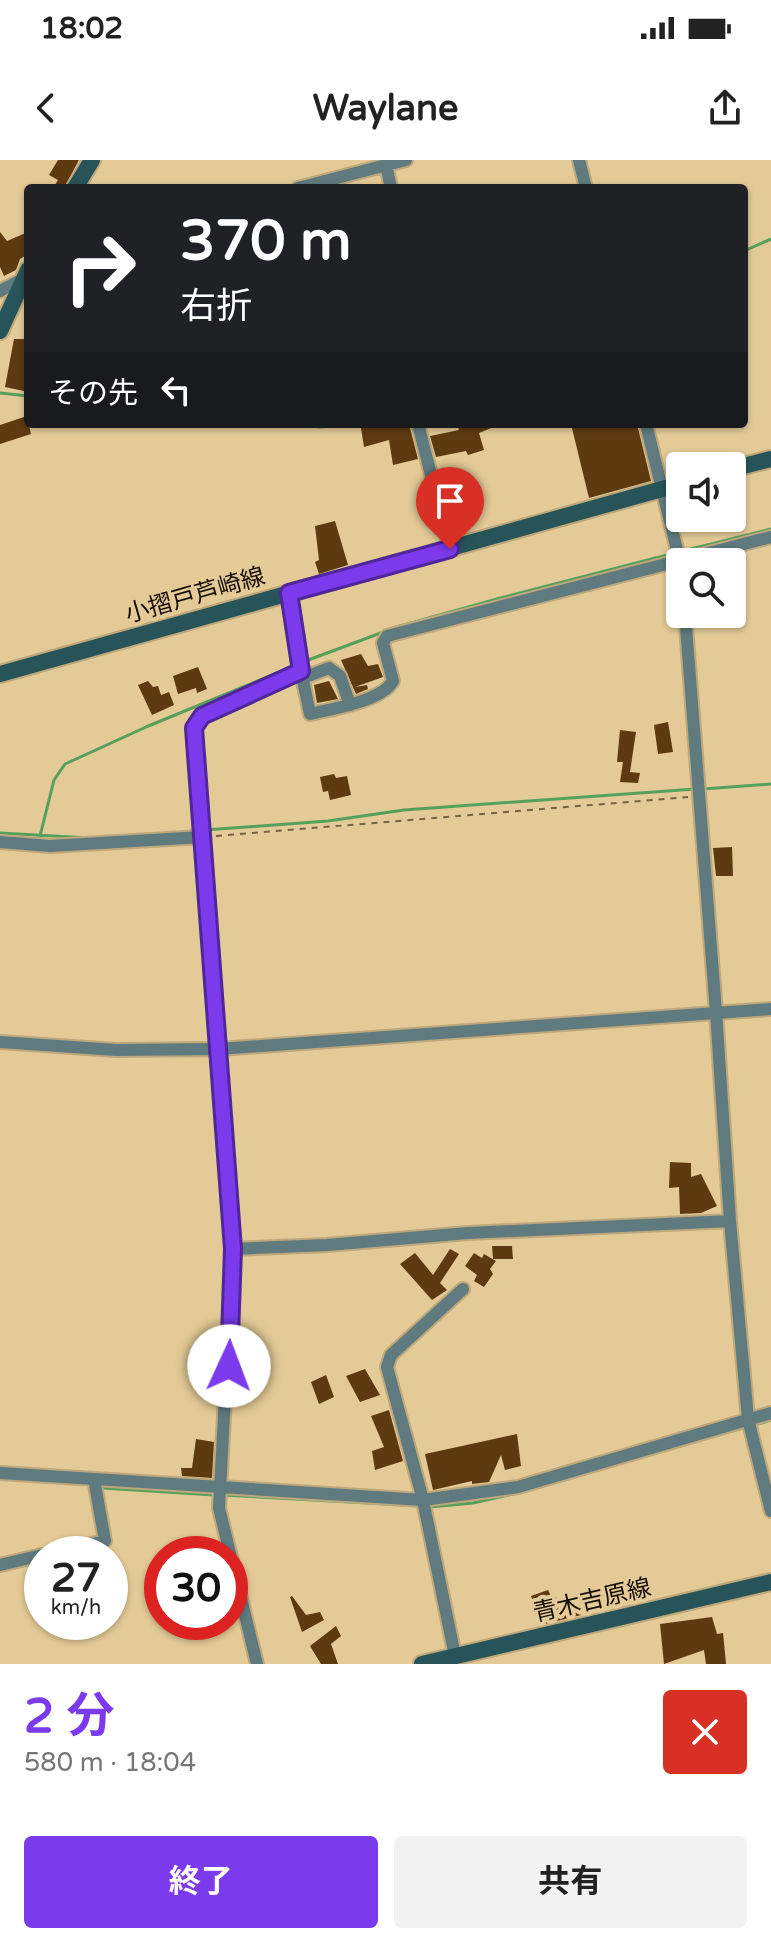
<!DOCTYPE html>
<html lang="ja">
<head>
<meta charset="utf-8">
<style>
  :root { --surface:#fff; --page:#f2f2f2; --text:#222; --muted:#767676; --accent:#7c3aed }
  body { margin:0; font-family:"Varela Round","Noto Sans JP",sans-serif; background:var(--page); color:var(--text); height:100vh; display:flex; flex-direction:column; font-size:30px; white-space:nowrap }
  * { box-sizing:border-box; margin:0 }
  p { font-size:26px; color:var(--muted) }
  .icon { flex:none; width:44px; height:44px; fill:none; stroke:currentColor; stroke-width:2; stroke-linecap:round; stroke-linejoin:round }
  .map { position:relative; height:1504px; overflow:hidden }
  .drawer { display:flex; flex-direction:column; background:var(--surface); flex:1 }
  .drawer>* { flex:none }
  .banner { position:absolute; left:24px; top:24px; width:724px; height:244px; border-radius:8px; box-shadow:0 2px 6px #0004; background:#202124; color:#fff; overflow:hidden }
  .fabs { position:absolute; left:666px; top:292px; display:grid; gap:16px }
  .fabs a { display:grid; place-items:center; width:80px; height:80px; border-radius:8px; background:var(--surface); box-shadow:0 2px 6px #0004; font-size:40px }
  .speed { position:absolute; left:24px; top:1376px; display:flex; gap:16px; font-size:40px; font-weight:700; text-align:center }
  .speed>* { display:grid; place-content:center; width:104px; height:104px; border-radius:50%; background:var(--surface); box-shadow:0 2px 6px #0004; line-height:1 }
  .speed small { font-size:20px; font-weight:400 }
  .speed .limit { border:12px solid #d22; background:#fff; color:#111 }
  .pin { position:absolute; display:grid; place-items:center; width:68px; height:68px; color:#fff; margin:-82px -34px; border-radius:50% 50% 50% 0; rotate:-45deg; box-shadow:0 0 8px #0007 }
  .pin .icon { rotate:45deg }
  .me { position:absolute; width:88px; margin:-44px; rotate:2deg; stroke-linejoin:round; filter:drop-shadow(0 0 6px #0008) }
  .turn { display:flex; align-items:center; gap:28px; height:168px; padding:0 24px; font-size:36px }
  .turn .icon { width:104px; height:104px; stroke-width:2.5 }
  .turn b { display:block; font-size:56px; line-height:68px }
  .then { display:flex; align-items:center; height:76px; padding:0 24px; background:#0003; gap:16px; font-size:30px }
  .round { display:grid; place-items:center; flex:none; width:84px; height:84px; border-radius:8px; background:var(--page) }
  .overview { display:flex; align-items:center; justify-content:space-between; height:136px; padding:0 24px }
  h1 { font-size:48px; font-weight:700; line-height:60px; color:var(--accent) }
  .cta { display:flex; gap:16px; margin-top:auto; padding:16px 24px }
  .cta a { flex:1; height:92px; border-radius:8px; background:var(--accent); color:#fff; font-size:32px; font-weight:700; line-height:92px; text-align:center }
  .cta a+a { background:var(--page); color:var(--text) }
  .status { display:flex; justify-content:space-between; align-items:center; height:56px; padding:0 40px; background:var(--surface); direction:ltr }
  .status svg { height:22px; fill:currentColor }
  header { display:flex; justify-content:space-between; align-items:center; height:104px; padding:0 24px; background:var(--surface); font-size:36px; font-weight:700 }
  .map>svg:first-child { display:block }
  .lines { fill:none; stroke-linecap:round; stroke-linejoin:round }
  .stream { stroke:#57a05c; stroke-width:3 }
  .building { fill:#5e3a10 }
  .minor-casing { stroke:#bea87b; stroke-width:16 }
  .secondary-casing { stroke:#bea87b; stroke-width:20 }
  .path { stroke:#736344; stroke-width:2; stroke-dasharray:6 6; stroke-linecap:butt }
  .minor { stroke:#5f7b7f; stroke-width:12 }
  .secondary { stroke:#275459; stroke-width:16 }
  .route-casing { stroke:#51269a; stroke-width:20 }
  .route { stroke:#7c3aed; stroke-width:14 }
  .labels { text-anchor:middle; stroke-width:8; stroke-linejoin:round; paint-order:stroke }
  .street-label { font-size:24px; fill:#150d00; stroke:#e3ca96 }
</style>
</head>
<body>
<div class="status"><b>18:02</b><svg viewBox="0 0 49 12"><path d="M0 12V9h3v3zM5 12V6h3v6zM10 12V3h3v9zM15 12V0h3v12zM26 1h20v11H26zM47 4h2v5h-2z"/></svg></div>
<header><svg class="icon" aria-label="back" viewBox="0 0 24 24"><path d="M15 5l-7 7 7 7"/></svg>Waylane<svg class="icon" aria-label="share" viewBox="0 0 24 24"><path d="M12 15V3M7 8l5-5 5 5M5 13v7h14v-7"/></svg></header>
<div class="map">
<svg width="771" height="1504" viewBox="0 0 771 1504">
  <rect width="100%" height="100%" fill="#e3ca96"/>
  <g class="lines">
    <path class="stream" d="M744,91L771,79
      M0,233L28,236
      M285,264L321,267L349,264
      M683,391L771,369
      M393,468L497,439L675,393
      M303,502L386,471
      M703,629L771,624
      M205,670L328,661L404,650L695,629
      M181,672L197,671
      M0,673L90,678
      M40,676L54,620L65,604L146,567L296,505
      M755,1265L771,1260
      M720,1274L747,1267
      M102,1328L214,1335
      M222,1335L422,1346
      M430,1347L473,1343L517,1333"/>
  </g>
  <path class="building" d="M58,0H79L64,28H53L58,20L49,15Z
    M0,72L7,81L28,72V94L20,99L16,110L4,116L0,107Z
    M14,179H28V200L24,220L28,219V232L5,227Z
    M27,256L31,274L0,284V265Z
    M378,264H409L418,299L393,305L389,280L364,287L361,268Z
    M457,264H501L479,273L484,290L468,295L466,291L436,297L430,276L459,270Z
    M571,264H637L651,321L589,338Z
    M335,361L348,405L319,414L315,402L319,400L315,366Z
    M361,494L368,506L378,504L383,517L355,527L367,525L368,529L356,534L341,500Z
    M198,507L207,529L197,533L196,528L178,534L173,516Z
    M148,521L153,527L158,526L161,535L169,532L174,545L152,555L138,525Z
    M329,521L338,539L317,543L314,525Z
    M668,562L673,592L658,594L654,565Z
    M620,570L636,572L630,612L640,613L638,623L620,622L623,602H617Z
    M334,614L336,618L347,616L351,635L330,640L328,631L323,632L320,617Z
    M732,687L733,716H716L713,688Z
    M670,1002L691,1003V1017L701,1014L717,1046L701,1053L680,1054L679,1027L669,1028Z
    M492,1086H512L513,1099H493Z
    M450,1089L459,1094L440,1123L447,1130L432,1140L400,1104L415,1093L433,1115Z
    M474,1093L482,1098L484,1094L496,1101L490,1109L493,1114L484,1127L474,1121L477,1115L465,1106Z
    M365,1209L380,1235L360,1242L346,1216Z
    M326,1215L334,1237L319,1244L311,1222Z
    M389,1250L403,1301L375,1310L372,1291L384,1287L371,1256Z
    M517,1274L521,1306L505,1310L501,1295L489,1322L472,1324V1321L433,1330L425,1294Z
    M196,1279L214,1282L212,1318L182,1316L181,1308H192Z
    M548,1430L552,1438L556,1437L561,1448L574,1441L581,1455L541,1465L531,1436Z
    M292,1436L306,1455L320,1452L324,1460L302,1472L290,1437Z
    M712,1457L717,1474L723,1473L726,1504H706L704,1490L664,1504L660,1464Z
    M336,1466L341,1476L331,1484L338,1504H321L310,1486Z"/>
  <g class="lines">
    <defs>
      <path id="minor" d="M579,0L586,28
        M386,5L391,28
        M298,28L406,0
        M0,131L25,118
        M418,264L450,389
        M646,264L680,402
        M685,454L716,852L730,1061L748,1259L771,1351
        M301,511L310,554C332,549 382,541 393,521L383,483L387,476L771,377
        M303,518L329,508L340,516L350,545
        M0,682L50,686L202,677
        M0,882L116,890L219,889L771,849
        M233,1089L327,1085L468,1073L730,1061
        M0,1313L423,1340L518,1327L771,1253
        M48,1394L105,1381L94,1319
        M0,1405L42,1395
        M455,1496L423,1340L387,1207L391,1195L463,1129
        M257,1504L219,1348L233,1089L194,568L202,556L301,511L289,433"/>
      <path id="secondary" d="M75,28L92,0
        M0,171L28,110
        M732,309L771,299
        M0,514L680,324
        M422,1504L771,1422"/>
    </defs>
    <use href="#minor" class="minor-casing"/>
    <use href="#secondary" class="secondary-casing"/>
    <path class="path" d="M216,676L688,637"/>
    <use href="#minor" class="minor"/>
    <use href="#secondary" class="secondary"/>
  </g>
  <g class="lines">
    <defs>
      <path id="route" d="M229,1206L233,1089L194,568L202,556L301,511L289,433L450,389"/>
    </defs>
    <use href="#route" class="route-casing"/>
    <use href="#route" class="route"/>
  </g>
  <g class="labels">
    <g class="street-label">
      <text transform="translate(195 435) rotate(-16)" y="8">小摺戸芦崎線</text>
      <text transform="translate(592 1440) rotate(-13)" y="8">青木吉原線</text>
    </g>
  </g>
</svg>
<div class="fabs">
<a><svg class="icon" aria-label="sound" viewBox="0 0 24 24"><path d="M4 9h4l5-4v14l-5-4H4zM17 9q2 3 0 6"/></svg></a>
<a><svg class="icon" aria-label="search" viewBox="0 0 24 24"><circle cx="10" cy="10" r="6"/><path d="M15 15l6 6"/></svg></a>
</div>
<div class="speed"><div>27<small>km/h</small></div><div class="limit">30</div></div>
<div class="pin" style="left:450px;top:389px;background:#d93025"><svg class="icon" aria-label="arrive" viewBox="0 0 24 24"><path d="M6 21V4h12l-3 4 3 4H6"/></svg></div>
<svg class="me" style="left:229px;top:1206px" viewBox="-20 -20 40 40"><circle r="19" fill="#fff"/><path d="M0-13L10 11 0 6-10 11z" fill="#7c3aed"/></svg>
<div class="banner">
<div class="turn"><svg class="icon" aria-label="right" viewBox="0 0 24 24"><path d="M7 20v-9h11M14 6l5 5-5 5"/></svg><div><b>370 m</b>右折</div></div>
<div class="then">その先<svg class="icon" aria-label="left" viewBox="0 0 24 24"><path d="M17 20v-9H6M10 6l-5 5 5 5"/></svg></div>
</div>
</div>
<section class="drawer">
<div class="overview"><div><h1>2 分</h1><p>580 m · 18:04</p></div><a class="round" style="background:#d93025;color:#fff"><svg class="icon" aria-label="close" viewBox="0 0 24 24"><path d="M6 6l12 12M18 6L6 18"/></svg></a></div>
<div class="cta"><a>終了</a><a>共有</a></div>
</section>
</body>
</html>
